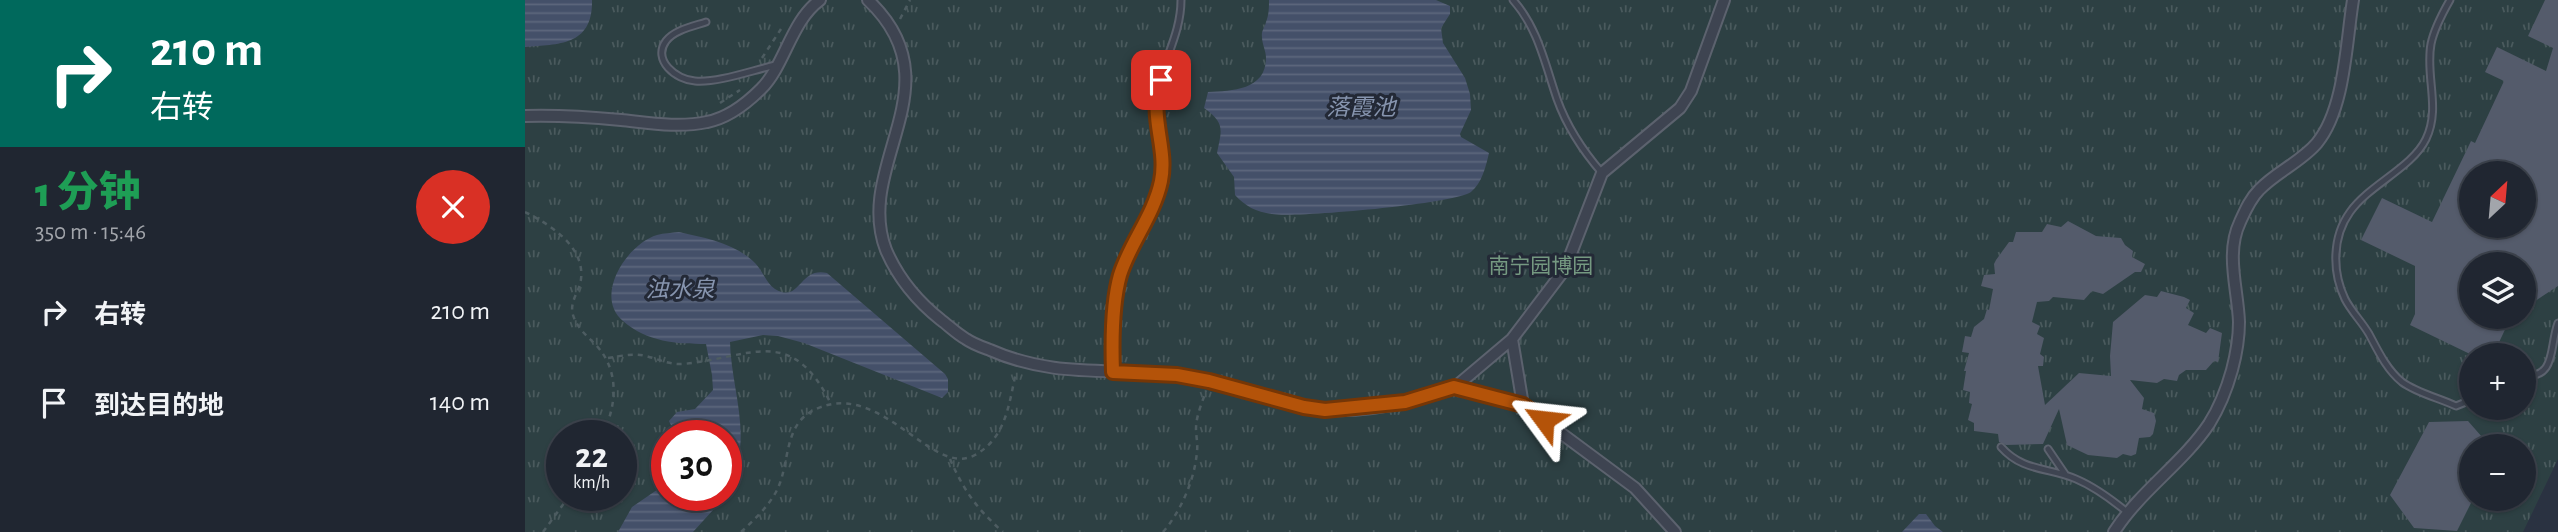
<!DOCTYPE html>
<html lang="zh">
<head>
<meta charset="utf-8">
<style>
  :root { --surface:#202631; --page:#282e39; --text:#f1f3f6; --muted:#a2a5ab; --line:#3d434d }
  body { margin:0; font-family:"Alegreya Sans","Noto Sans SC",sans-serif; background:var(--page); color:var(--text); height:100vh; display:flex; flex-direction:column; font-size:26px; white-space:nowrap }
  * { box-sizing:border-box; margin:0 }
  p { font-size:23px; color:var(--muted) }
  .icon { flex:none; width:38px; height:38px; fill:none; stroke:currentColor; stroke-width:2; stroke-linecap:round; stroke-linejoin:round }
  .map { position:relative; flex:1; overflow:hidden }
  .sheet { display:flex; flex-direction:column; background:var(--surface); width:525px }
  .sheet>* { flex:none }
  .hud { background:#00695c; color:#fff; overflow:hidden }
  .needle { width:46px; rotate:26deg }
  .tools { position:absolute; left:1934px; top:161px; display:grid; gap:14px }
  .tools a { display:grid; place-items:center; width:77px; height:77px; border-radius:50%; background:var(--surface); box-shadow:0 2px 5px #0004,0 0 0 2px var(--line); font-size:35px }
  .speed { position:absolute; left:21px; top:420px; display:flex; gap:14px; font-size:35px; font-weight:700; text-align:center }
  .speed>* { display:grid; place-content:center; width:91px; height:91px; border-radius:50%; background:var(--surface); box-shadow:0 2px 5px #0004,0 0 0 2px var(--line); line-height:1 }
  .speed small { font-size:18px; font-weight:400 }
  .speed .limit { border:10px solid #d22; background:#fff; color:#111 }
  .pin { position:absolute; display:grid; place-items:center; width:60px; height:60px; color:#fff; margin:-30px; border-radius:14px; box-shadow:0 4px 10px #0006 }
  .me { position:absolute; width:77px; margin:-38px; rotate:300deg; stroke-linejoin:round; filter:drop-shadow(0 0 5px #0008) }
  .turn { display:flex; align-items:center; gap:24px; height:147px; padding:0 35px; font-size:32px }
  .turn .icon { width:91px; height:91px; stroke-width:2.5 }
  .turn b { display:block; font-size:49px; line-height:60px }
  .round { display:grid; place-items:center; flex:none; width:74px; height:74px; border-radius:37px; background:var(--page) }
  .overview { display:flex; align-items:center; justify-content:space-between; height:119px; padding:0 35px }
  h1 { font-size:42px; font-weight:800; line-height:52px; color:#1e9e55 }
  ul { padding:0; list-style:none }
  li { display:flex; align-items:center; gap:21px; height:91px; padding:0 35px }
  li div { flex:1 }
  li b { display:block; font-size:26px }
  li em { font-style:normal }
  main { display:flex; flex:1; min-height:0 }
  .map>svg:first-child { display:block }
  .park { fill:url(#park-tufts); fill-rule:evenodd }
  .water { fill:url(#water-rules) }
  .building { fill:#545b6b; fill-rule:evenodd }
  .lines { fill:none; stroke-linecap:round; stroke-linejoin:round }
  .lane-casing { stroke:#5c626e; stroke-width:9 }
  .street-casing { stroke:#5c626e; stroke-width:14 }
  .path { stroke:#4d5c61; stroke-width:2.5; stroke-dasharray:5 5; stroke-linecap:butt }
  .lane { stroke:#3e4451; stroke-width:5 }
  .street { stroke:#3e4451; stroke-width:10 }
  .route-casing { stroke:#753606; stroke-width:18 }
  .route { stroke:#b45309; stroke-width:12 }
  .labels { text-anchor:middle; stroke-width:6; stroke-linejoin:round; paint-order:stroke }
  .park-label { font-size:21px; fill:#759981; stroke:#232936 }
  .water-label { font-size:23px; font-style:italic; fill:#8694ae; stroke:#232936 }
</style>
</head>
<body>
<main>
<section class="sheet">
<div class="hud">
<div class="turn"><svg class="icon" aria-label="right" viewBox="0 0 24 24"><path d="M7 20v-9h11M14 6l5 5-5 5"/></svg><div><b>210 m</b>右转</div></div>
</div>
<div class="overview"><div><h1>1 分钟</h1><p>350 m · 15:46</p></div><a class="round" style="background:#d93025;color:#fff"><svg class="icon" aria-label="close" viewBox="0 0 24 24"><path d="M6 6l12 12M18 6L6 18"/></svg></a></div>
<ul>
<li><svg class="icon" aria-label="right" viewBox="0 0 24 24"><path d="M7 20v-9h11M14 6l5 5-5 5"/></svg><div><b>右转</b></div><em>210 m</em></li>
<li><svg class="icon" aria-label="arrive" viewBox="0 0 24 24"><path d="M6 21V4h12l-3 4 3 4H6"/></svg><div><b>到达目的地</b></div><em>140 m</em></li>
</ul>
</section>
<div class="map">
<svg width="2033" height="532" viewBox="0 0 2033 532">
  <defs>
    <pattern id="park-tufts" width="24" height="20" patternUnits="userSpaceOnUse" patternTransform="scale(1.75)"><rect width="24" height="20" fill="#2d4043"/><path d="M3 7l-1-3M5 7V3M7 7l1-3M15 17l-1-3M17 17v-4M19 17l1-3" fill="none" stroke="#4a5a5d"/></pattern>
    <pattern id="water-rules" width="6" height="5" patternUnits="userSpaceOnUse" patternTransform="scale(1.75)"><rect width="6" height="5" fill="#445069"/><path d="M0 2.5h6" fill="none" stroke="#5d677d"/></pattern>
  </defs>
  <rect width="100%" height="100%" fill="#2a3241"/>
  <path class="park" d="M0,0H2033V459L1998,532H0ZM1946,173H1998V226H1946ZM1946,264H1998V317H1946ZM1946,355H1998V408H1946ZM37,436H96V495H37ZM142,436H201V495H142ZM1946,446H1998V499H1946Z"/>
  <path class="water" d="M0,0H67C68,46 34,44 0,47Z
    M744,0H911L925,6V14L916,28L918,43L940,78L945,94L946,110L935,134L936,137L964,153C961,166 957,183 946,192C929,204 771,218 747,214C731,212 720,206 710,195L709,177L692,153C697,129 700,123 679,108L683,92C707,91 741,90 741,58C741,51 737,44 737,37C736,31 740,27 741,22C744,15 744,7 744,0Z
    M154,232C180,238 210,243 230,263C237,270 242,284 250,289C276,304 273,267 302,273L420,374L423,379V392L417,398L279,343L253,336L238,335L205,342C206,391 231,444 201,488V436C184,436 151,441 144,421L152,412L170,409L188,390L187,375L181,344C152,344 122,342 98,321C68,296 102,244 132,235C139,233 147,233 154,232Z
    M142,483V495H197L188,510L168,532H93L107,507Z
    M1394,514H1401L1410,526L1418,532H1377Z"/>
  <path class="building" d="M2020,0H2033V286L1998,309V264H1946V317H1986L1968,355H1947L1885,325L1890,314V266L1836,240L1857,198L1907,222L1946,141L1950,143L1979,81L1960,72L1972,47L2021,71L2028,48L2003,36ZM1946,173H1998V226H1946Z
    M1543,221L1571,236L1596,238L1600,245L1608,251L1607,257L1620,264L1616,272H1610L1578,294L1567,291L1559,300L1528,297L1524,301L1512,302L1507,322L1515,326L1512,334L1519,338L1515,354L1519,357L1518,366H1513L1520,405L1554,373L1586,376L1585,356L1588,322L1620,295L1632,297L1636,291L1659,297L1665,300L1661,308L1669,313L1663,325L1681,333L1685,328L1697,333L1693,362L1689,361L1681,370H1661L1654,375L1652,381L1639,379L1632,383L1605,380L1619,398L1617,409L1629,413L1631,421L1628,434L1625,437L1614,438L1611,454L1606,456L1598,454L1592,458L1563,455L1542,445L1534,409L1518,444L1481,445L1474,442L1473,434L1449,431V423L1443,420L1447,404L1444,403L1445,392L1438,390L1441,371H1439L1444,353L1437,352L1440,336L1446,337L1449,327L1459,319L1462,309L1464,310L1468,289L1456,286L1459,275L1470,274L1469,264L1471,260L1484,242H1488L1491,232H1517L1522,224L1536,227Z
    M1943,421L1965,446H1946V503L1932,531L1889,528L1865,495L1904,422Z"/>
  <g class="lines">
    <defs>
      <path id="lane" d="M988,0C1013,28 1020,64 1032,99C1042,127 1058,151 1077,173
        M1925,0C1917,14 1909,29 1906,44C1900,76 1916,108 1901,139C1887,168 1845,184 1825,212C1807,237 1807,272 1820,299C1826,311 1837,322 1844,334C1853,351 1862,370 1877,382C1892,393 1914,398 1931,406L1946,400
        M181,22C169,26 149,30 141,41C127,60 151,80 170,81C193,83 228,70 251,65
        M588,372C587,343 587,303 595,276C605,243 628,216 636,183C643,153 625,123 632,93C638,60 656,34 656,0
        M1998,376C2032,378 2024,347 2033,323
        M1476,447C1498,472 1524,467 1551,479C1570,487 1586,499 1602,512
        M1523,449L1540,474"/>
      <path id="street" d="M343,0C433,85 328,164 361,250C373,278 392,301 416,320C424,326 432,334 441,339C448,344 457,347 465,350C531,379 585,367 653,375C702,381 755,408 802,410C827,411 856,408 881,402C896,399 916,386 932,388C954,391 977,400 998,405L987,339L1040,269L1077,173L1155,108L1166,91L1199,0
        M0,116C33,115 64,117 96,120C125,123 154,128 182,122C203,118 221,104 236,89C260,65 266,21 295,0
        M929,388L987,339
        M998,405L1110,488L1150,532
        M1589,532C1615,491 1657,464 1684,424C1694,408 1702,388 1707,370C1711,355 1714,338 1714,322C1713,290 1700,253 1715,222C1720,211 1725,199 1734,190C1751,172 1776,162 1792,143C1820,109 1821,43 1828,0"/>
    </defs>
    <use href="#lane" class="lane-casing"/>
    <use href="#street" class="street-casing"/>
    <path class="path" d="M375,19L385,0
      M237,58L256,29
      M195,103L215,90
      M0,212C24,224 60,246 56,279C55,291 44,301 48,315C52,328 62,336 71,345C95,371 92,405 77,436
      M83,358C96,356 108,353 121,356C133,359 145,365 158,364C225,358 266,323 306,404
      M425,459C439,491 452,509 478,532
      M18,532L45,495
      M216,532C229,520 242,508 251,492C266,464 257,424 291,409C357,379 407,479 450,455C481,438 484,404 491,372
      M638,532C656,511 670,479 672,451C673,444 671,436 671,429C671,416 677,403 681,391"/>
    <use href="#lane" class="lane"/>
    <use href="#street" class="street"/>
  </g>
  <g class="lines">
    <defs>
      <path id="route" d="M636,80C623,116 643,147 636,181C629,215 605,243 595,275C587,303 587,344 588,372L652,375L684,381L779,407L800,410L880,402L929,387L998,405L1019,420"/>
    </defs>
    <use href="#route" class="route-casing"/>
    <use href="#route" class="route"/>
  </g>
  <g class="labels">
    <g class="park-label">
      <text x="1016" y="273">南宁园博园</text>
    </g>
    <g class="water-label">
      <text x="836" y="115">落霞池</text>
      <text x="155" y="297">浊水泉</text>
    </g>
  </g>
</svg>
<div class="tools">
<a><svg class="needle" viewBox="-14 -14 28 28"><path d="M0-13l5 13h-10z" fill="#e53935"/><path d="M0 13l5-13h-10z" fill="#a2a5ab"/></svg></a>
<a><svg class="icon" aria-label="layers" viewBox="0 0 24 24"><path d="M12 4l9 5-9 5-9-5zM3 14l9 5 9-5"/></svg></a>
<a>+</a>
<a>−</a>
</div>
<div class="speed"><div>22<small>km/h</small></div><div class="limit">30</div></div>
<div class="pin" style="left:636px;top:80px;background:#d93025"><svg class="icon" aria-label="arrive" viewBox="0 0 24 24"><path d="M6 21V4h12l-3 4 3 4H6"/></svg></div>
<svg class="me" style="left:1019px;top:420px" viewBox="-20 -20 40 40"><path d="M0-17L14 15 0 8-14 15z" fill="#b45309" stroke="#fff" stroke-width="4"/></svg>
</div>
</main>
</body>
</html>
